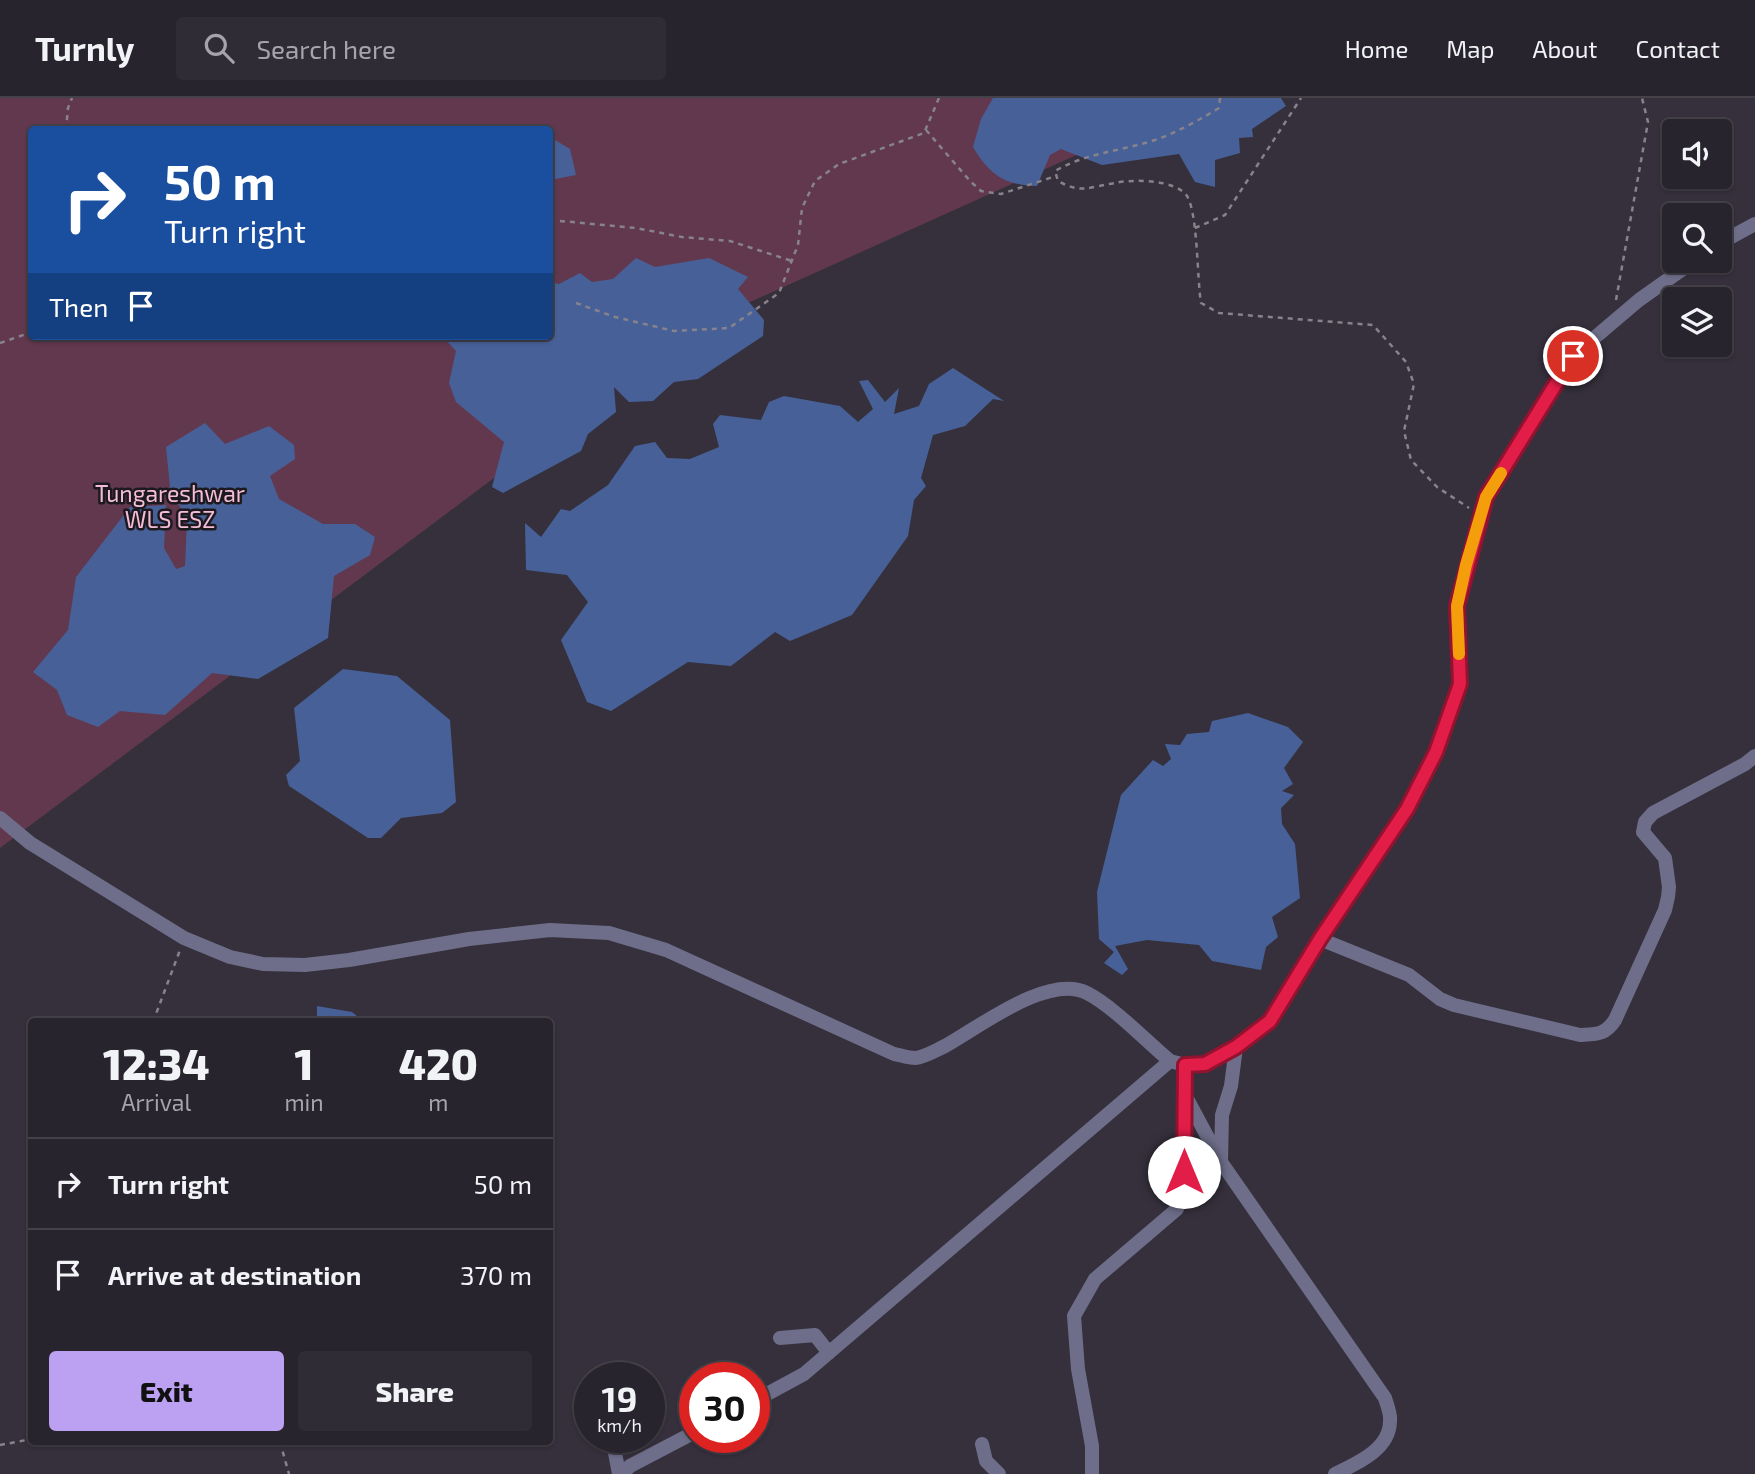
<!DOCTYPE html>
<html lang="en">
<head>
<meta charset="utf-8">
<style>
  :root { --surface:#28242d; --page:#302c35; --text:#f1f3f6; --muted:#a5a4aa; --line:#444149; --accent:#bca0f2 }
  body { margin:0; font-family:"Exo 2",sans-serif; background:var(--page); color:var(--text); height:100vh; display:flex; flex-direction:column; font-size:26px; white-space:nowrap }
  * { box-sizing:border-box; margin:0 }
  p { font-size:23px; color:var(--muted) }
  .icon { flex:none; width:38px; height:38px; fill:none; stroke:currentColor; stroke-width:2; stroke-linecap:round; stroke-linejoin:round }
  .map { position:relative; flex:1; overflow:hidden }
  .details { position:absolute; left:28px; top:920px; width:525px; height:427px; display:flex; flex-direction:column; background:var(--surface); border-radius:7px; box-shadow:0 2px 5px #0004,0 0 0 2px var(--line) }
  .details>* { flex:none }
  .banner { position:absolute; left:28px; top:28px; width:525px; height:214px; border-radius:7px; box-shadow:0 2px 5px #0004,0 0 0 2px var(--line); background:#1a4fa0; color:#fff; overflow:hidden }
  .tools { position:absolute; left:1662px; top:21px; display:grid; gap:14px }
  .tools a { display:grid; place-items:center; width:70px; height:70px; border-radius:7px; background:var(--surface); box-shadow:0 2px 5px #0004,0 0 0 2px var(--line); font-size:35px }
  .speed { position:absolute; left:574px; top:1264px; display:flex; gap:14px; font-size:35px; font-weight:700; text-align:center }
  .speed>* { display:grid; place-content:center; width:91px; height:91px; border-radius:50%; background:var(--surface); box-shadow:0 2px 5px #0004,0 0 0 2px var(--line); line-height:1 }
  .speed small { font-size:18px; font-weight:400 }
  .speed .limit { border:10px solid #d22; background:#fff; color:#111 }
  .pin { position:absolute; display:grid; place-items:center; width:60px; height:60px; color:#fff; margin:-30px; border:4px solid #fff; border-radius:50%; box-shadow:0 2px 7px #0007 }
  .me { position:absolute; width:77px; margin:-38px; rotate:0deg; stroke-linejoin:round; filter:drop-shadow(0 0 5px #0008) }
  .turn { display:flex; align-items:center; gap:24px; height:147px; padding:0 21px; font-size:32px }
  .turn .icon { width:91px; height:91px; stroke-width:2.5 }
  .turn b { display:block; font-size:49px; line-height:60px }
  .then { display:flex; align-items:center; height:66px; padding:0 21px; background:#0003; gap:14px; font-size:26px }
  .eta { display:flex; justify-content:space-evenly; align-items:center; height:119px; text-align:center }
  .eta b { font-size:42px; font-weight:800; line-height:49px }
  .action { display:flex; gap:14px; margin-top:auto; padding:14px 21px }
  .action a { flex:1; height:80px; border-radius:7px; background:var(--accent); color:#111; font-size:28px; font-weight:800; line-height:80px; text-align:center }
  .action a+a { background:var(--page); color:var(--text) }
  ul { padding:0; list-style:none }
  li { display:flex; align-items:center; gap:21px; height:91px; padding:0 21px; border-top:2px solid var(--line) }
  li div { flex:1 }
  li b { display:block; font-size:26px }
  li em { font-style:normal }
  header { display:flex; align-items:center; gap:42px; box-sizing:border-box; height:98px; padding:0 35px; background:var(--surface); border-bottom:2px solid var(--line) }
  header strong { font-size:33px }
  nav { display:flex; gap:38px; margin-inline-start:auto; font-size:24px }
  .search { width:490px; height:63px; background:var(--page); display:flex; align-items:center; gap:18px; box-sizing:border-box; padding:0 24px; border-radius:7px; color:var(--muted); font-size:26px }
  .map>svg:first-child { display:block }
  .green { fill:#62384e; fill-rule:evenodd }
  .water { fill:#476198 }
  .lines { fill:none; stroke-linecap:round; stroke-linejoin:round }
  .path { stroke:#87838c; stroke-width:2.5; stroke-dasharray:5 5; stroke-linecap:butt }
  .minor { stroke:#6e6e8a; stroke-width:14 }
  .tertiary { stroke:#6e6e8a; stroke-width:14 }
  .route-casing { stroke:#92132f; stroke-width:18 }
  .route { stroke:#e11d48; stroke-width:12 }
  .slow { stroke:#f59e0b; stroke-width:12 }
  .labels { text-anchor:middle; stroke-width:5; stroke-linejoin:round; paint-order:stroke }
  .park-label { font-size:23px; fill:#f5bcd8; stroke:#1c191f }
</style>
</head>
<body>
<header>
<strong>Turnly</strong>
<div class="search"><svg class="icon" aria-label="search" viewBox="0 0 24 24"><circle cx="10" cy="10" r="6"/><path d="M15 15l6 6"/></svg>Search here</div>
<nav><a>Home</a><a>Map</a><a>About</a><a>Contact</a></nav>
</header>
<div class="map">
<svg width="1755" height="1376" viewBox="0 0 1755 1376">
  <rect width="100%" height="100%" fill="#35303c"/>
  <path class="green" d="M0,0H1203L697,228L0,750ZM32,32H550V238H32Z"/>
  <path class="water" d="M993,0H1281L1286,8L1252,31L1253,39L1239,40L1240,55L1215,62V89L1195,84L1179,56L1102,67L1061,51L1050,57L1037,88C1004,87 990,77 973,49L981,21Z
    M550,39L570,51L576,77L550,82Z
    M636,160L655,169L709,160L748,179L738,191L764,222L763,238L698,281L674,284L653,303L629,304L614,289L616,314L588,336L581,353L503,395L492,389L504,344L456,304L449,285L456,253L442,238H550V184L559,186L580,175L592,184L613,181Z
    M953,270L1004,303L993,301L965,328L933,337L921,380L926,388L914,402L908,438L852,517L790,543L775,534L731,568L688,564L611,613L587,604L561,542L588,504L567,477L526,472L525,425L541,439L561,411L570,413L608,387L635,348L655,344L667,360L690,361L719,349L713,326L720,317L761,322L769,304L784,298L840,308L858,324L873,311L859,283L868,282L885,304L899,290L894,316L919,308L929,286Z
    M205,325L225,346L269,328L294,347L295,361L270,378L279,401L323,426H355L375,439L370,457L334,478L328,540L258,581L212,575L165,617L120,613L98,629L67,617L57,592L33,574L68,532L76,479L130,409L166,407L164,450L176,471L185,468L187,423L170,389L166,349Z
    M343,571L397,578L450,622L456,704L442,715L401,720L381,740H368L289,688L286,677L300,663L294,610Z
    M1248,615L1288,629L1303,644L1284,670L1293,686L1282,693L1294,697L1281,710L1282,726L1295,746L1300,800L1272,819L1278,839L1266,849L1261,872L1212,863L1199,847L1147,842L1115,848L1128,871L1122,877L1104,865L1114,854L1099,841L1097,794L1121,697L1153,662L1163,668L1171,661L1165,646L1180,647L1187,636L1209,634L1212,623Z
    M317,908L352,914L364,924H317Z"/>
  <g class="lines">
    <path class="path" d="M1220,0L1219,10C1199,22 1178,34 1155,42C1121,53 1086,55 1055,73L1058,83C1081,96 1089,89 1115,85C1132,81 1175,81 1187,98C1198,116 1197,181 1201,205L1219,215L1373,227L1406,264L1414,286L1404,333L1411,362L1437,389L1469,410
      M66,32L68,10L72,0
      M926,32L970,83L981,93L1001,96L1056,78
      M550,122L636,130L682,139L730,143L792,163
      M1195,130L1225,117L1301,0
      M1616,202L1648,24L1642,0
      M576,205L615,219L674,233L729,230L779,195L798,147L802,110L815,83L839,66L924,35L939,0
      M0,245L32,234
      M153,924L180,852
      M280,1344L289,1376
      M0,1347L32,1341"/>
    <path class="minor" d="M1320,841L1409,877L1440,901L1454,907L1580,937C1597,936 1605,937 1615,922L1665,812L1668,799L1669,789L1665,760L1643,734L1645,724L1653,715L1745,666L1755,658
      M1184,995L1221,1064L1385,1300C1387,1307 1391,1316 1390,1323C1390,1351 1358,1365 1335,1376
      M1221,1063L1222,1017L1231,988L1236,949
      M780,1240L815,1237L829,1255
      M754,1303L804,1276L1170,963
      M612,1339L619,1376
      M982,1346L986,1363L999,1376
      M622,1376L630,1368L695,1334
      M1092,1376V1348L1078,1271L1074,1218L1095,1181L1177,1111L1184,1074L1185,967"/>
    <path class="tertiary" d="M1720,145L1755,126
      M0,720L30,745L184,840L230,859L263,866L305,867L349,862L469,841L550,832L609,835L666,852L894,956C900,957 908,960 915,960C925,959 936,952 945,948C978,930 1048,875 1087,895C1114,909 1146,943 1170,963L1185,967L1205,966L1236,949L1270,923L1320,841L1407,711L1436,654L1460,586L1457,508L1486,399L1573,258L1639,202L1694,163"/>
  </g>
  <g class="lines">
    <defs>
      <path id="route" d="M1184,1074L1185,967L1205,966L1236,949L1270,923L1320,841L1407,711L1436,654L1460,586L1457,508L1486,399L1573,258"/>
    </defs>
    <use href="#route" class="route-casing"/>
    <use href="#route" class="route"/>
    <path class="slow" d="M1459,556L1457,508L1466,467L1486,399L1501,375"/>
  </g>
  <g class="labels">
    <g class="park-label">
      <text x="170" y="404">Tungareshwar<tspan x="170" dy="26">WLS ESZ</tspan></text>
    </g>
  </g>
</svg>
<div class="tools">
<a><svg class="icon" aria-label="sound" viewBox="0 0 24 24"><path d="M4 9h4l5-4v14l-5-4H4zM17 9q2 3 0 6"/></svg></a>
<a><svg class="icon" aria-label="search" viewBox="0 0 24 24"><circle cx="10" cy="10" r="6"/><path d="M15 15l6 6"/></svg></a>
<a><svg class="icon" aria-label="layers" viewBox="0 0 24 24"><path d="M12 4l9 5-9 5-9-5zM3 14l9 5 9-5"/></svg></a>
</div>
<div class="speed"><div>19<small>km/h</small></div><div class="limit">30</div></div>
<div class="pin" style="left:1573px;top:258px;background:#d93025"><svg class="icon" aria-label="arrive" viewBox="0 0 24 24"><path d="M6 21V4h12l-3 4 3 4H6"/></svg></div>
<svg class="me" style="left:1184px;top:1074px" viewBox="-20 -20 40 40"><circle r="19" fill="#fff"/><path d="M0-13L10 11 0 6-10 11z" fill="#e11d48"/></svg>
<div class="banner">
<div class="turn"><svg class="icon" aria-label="right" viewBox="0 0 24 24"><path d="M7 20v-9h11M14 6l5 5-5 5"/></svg><div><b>50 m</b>Turn right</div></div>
<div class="then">Then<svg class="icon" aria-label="arrive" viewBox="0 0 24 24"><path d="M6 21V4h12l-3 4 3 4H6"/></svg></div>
</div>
<section class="details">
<div class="eta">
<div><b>12:34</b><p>Arrival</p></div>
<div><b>1</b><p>min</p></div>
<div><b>420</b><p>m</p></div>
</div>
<ul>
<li><svg class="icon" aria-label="right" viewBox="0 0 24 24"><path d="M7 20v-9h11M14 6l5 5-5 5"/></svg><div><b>Turn right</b></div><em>50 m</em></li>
<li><svg class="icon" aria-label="arrive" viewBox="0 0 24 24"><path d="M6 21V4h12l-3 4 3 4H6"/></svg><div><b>Arrive at destination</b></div><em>370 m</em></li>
</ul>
<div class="action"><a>Exit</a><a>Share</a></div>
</section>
</div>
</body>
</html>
